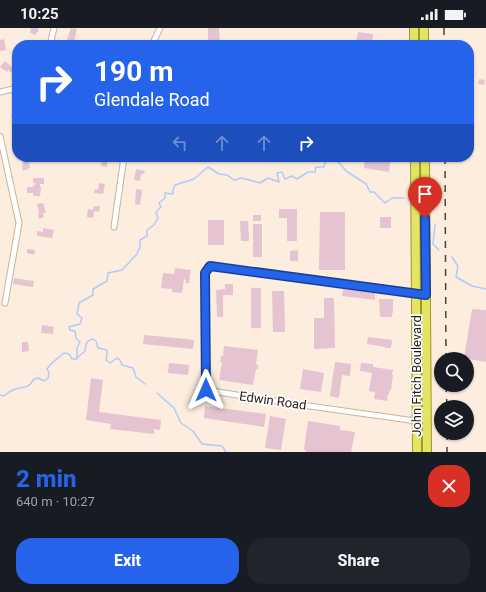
<!DOCTYPE html>
<html lang="en">
<head>
<meta charset="utf-8">
<style>
  :root { --surface:#171b24; --page:#20242c; --text:#f1f3f6; --muted:#9ea1a6; --accent:#2563eb }
  body { margin:0; font-family:Roboto,sans-serif; background:var(--page); color:var(--text); height:100vh; display:flex; flex-direction:column; font-size:15px; white-space:nowrap }
  * { box-sizing:border-box; margin:0 }
  p { font-size:13px; color:var(--muted) }
  .icon { flex:none; width:22px; height:22px; fill:none; stroke:currentColor; stroke-width:2; stroke-linecap:round; stroke-linejoin:round }
  .map { position:relative; height:424px; overflow:hidden }
  .sheet { display:flex; flex-direction:column; background:var(--surface); flex:1 }
  .sheet>* { flex:none }
  .guide { position:absolute; left:12px; top:12px; width:462px; height:122px; border-radius:16px; box-shadow:0 1px 3px #0004; background:#2563eb; color:#fff; overflow:hidden }
  .buttons { position:absolute; left:434px; top:324px; display:grid; gap:8px }
  .buttons a { display:grid; place-items:center; width:40px; height:40px; border-radius:50%; background:var(--surface); box-shadow:0 1px 3px #0004; font-size:20px }
  .pin { position:absolute; display:grid; place-items:center; width:34px; height:34px; color:#fff; margin:-41px -17px; border-radius:50% 50% 50% 0; rotate:-45deg; box-shadow:0 0 4px #0007 }
  .pin .icon { rotate:45deg }
  .me { position:absolute; width:44px; margin:-22px; rotate:0deg; stroke-linejoin:round; filter:drop-shadow(0 0 3px #0008) }
  .turn { display:flex; align-items:center; gap:14px; height:84px; padding:0 16px; font-size:18px }
  .turn .icon { width:52px; height:52px; stroke-width:2.5 }
  .turn b { display:block; font-size:28px; line-height:34px }
  .lanes { display:flex; align-items:center; height:38px; padding:0 16px; background:#0003; justify-content:center; gap:20px; direction:ltr }
  .lanes .off { opacity:.35 }
  .round { display:grid; place-items:center; flex:none; width:42px; height:42px; border-radius:16px; background:var(--page) }
  .headline { display:flex; align-items:center; justify-content:space-between; height:68px; padding:0 16px }
  h1 { font-size:24px; font-weight:800; line-height:30px; color:var(--accent) }
  .button { display:flex; gap:8px; margin-top:auto; padding:8px 16px }
  .button a { flex:1; height:46px; border-radius:16px; background:var(--accent); color:#fff; font-size:16px; font-weight:800; line-height:46px; text-align:center }
  .button a+a { background:var(--page); color:var(--text) }
  .status { display:flex; justify-content:space-between; align-items:center; height:28px; padding:0 20px; background:var(--surface); direction:ltr }
  .status svg { height:11px; fill:currentColor }
  .map>svg:first-child { display:block }
  .lines { fill:none; stroke-linecap:round; stroke-linejoin:round }
  .stream { stroke:#b0cbfa; stroke-width:1.5 }
  .building { fill:#e6c3d0 }
  .minor-casing { stroke:#cbb39c; stroke-width:7 }
  .trunk-casing { stroke:#9d992e; stroke-width:10 }
  .minor { stroke:#fff; stroke-width:5 }
  .trunk { stroke:#e4e463; stroke-width:8 }
  .rail { stroke:#4d4339; stroke-width:1.5; stroke-dasharray:7 7; stroke-linecap:butt }
  .route-casing { stroke:#184099; stroke-width:10 }
  .route { stroke:#2563eb; stroke-width:7 }
  .labels { text-anchor:middle; stroke-width:3.5; stroke-linejoin:round; paint-order:stroke }
  .street-label { font-size:13px; fill:#251c14; stroke:#fff }
</style>
</head>
<body>
<div class="status"><b>10:25</b><svg viewBox="0 0 49 12"><path d="M0 12V9h3v3zM5 12V6h3v6zM10 12V3h3v9zM15 12V0h3v12zM26 1h20v11H26zM47 4h2v5h-2z"/></svg></div>
<div class="map">
<svg width="486" height="424" viewBox="0 0 486 424">
  <rect width="100%" height="100%" fill="#fcedde"/>
  <g class="lines">
    <path class="stream" d="M435,197L433,216L439,222
      M452,229L458,238L456,249L472,258L486,261
      M77,330L85,323L86,317L88,313L93,311L96,313L98,320L107,322V326L106,332L110,335L117,330L120,332L122,337L133,340L136,349L145,356
      M77,331V320L80,314L76,310L75,303L70,302L69,299L80,296L82,290L77,286L79,275L93,267V261L107,253L108,245L122,242L137,226L140,219V212L147,208V202L154,197L158,190L156,184L161,179L159,175L165,170V165L173,166V162L175,157L194,151L208,139L219,146L227,147L234,152L242,150L260,155L268,150L279,154L277,145L282,144L285,151L292,148L297,151L308,144H315L316,139H324L326,130L336,131L346,143L366,156L370,164H374L385,175L392,170H404
      M157,365L174,380L181,395L193,403L202,416L222,418L226,424
      M0,367L4,368C7,366 10,363 13,362C23,357 27,363 34,351L38,350L44,353L48,350L49,345L47,341C51,334 59,330 64,325L69,326L72,331H77"/>
  </g>
  <path class="building" d="M31,0H38L37,1H39L38,4H37L36,7L30,5Z
    M71,0L77,1L74,14L67,12Z
    M208,0H219L220,17H208Z
    M358,4L373,6L372,16L356,14Z
    M4,11L6,22L0,23V12Z
    M5,33L12,39L13,38L17,41L13,46L8,42L7,44L0,39Z
    M479,51L485,52L484,57L478,56Z
    M17,75V92L11,89Z
    M27,129L30,140L23,143L22,137H23L22,130Z
    M102,129H108L107,139L101,138Z
    M137,129H143L142,133L136,132Z
    M365,129H391L389,144L364,140Z
    M136,141L145,143L144,146H141L140,153L134,152Z
    M33,150H44V156H40V159H41L40,168H33V165H27V159H33V157H35V155H33Z
    M99,155L105,156L103,166L94,165L95,161L98,162Z
    M136,161L142,162L140,177L135,176Z
    M43,175L46,185H43L44,189L39,191L38,185H39L37,176Z
    M94,178H100L99,184L94,183L93,190L87,189L88,181L93,182Z
    M279,181H297V213H287V190H279Z
    M320,184H345V242H319Z
    M253,187H261V193H253Z
    M380,189H391V200H380Z
    M208,192H224V217H208Z
    M240,193H248L249,213H241Z
    M253,196H262V229H253Z
    M43,200L54,202L52,210L37,208V203L43,204Z
    M27,221L35,222L34,227L27,225Z
    M298,222V233H290V223Z
    M175,240L191,242L189,255H185L186,252L184,251L182,265L172,264V261L161,260L163,245L174,246Z
    M14,250L34,253L33,259L13,256Z
    M225,256H233V267H223V289H217L216,262L225,261Z
    M251,260H261V300H251Z
    M343,261L375,265V272L342,268Z
    M272,263H284L285,304H273Z
    M324,270H334L335,320L314,321V290H324Z
    M379,271H393V285H392V289H380Z
    M472,281L486,282V334L464,330Z
    M42,297L54,299L53,306L41,305Z
    M144,307L187,311L194,312L193,321L143,316Z
    M368,309L392,312L391,320H385V319L367,316Z
    M22,314H28L29,323L22,324Z
    M224,318L258,322L256,336L258,337V341H256L253,357L219,352L222,334H220L221,328H223Z
    M335,334L351,336L350,348L342,347L339,370L330,368Z
    M169,335L189,337L188,347L168,345Z
    M361,335L373,336V339L393,342L392,347H393L391,362H390L389,366H388L387,373L374,371L375,364L369,363L372,345L360,343Z
    M303,341L324,345L321,364L300,361Z
    M91,350L103,352L99,384L161,392L160,402L154,401V406L110,401L111,396L86,392Z
    M205,378L266,386L264,399L204,390Z
    M270,388L286,391L281,422L265,420Z
    M308,393L340,398V402L355,404L351,424H306L304,421Z"/>
  <g class="lines">
    <defs>
      <path id="minor" d="M50,17L54,0
        M152,17L160,0
        M0,64L17,60
        M0,108L19,195L5,275
        M114,199L124,129
        M416,393C346,383 276,374 206,362L205,245L210,238L425,267"/>
      <path id="trunk" d="M414,0V17
        M424,0V17
        M415,129L417,424
        M425,129L427,424"/>
    </defs>
    <use href="#minor" class="minor-casing"/>
    <use href="#trunk" class="trunk-casing"/>
    <use href="#minor" class="minor"/>
    <use href="#trunk" class="trunk"/>
    <path class="rail" d="M444,0V17
      M445,129L446,331
      M446,357L447,379
      M447,405V424"/>
  </g>
  <g class="lines">
    <defs>
      <path id="route" d="M206,362L205,245L210,238L426,267L425,190"/>
    </defs>
    <use href="#route" class="route-casing"/>
    <use href="#route" class="route"/>
  </g>
  <g class="labels">
    <g class="street-label">
      <text transform="translate(416 348) rotate(-90)" y="5">John Fitch Boulevard</text>
      <text transform="translate(273 372) rotate(8)" y="5">Edwin Road</text>
    </g>
  </g>
</svg>
<div class="buttons">
<a><svg class="icon" aria-label="search" viewBox="0 0 24 24"><circle cx="10" cy="10" r="6"/><path d="M15 15l6 6"/></svg></a>
<a><svg class="icon" aria-label="layers" viewBox="0 0 24 24"><path d="M12 4l9 5-9 5-9-5zM3 14l9 5 9-5"/></svg></a>
</div>
<div class="pin" style="left:425px;top:190px;background:#d93025"><svg class="icon" aria-label="arrive" viewBox="0 0 24 24"><path d="M6 21V4h12l-3 4 3 4H6"/></svg></div>
<svg class="me" style="left:206px;top:362px" viewBox="-20 -20 40 40"><path d="M0-17L14 15 0 8-14 15z" fill="#2563eb" stroke="#fff" stroke-width="4"/></svg>
<div class="guide">
<div class="turn"><svg class="icon" aria-label="right" viewBox="0 0 24 24"><path d="M7 20v-9h11M14 6l5 5-5 5"/></svg><div><b>190 m</b>Glendale Road</div></div>
<div class="lanes"><svg class="icon off" aria-label="left" viewBox="0 0 24 24"><path d="M17 20v-9H6M10 6l-5 5 5 5"/></svg><svg class="icon off" aria-label="ahead" viewBox="0 0 24 24"><path d="M12 20V5M6 11l6-6 6 6"/></svg><svg class="icon off" aria-label="ahead" viewBox="0 0 24 24"><path d="M12 20V5M6 11l6-6 6 6"/></svg><svg class="icon" aria-label="right" viewBox="0 0 24 24"><path d="M7 20v-9h11M14 6l5 5-5 5"/></svg></div>
</div>
</div>
<section class="sheet">
<div class="headline"><div><h1>2 min</h1><p>640 m · 10:27</p></div><a class="round" style="background:#d93025;color:#fff"><svg class="icon" aria-label="close" viewBox="0 0 24 24"><path d="M6 6l12 12M18 6L6 18"/></svg></a></div>
<div class="button"><a>Exit</a><a>Share</a></div>
</section>
</body>
</html>
